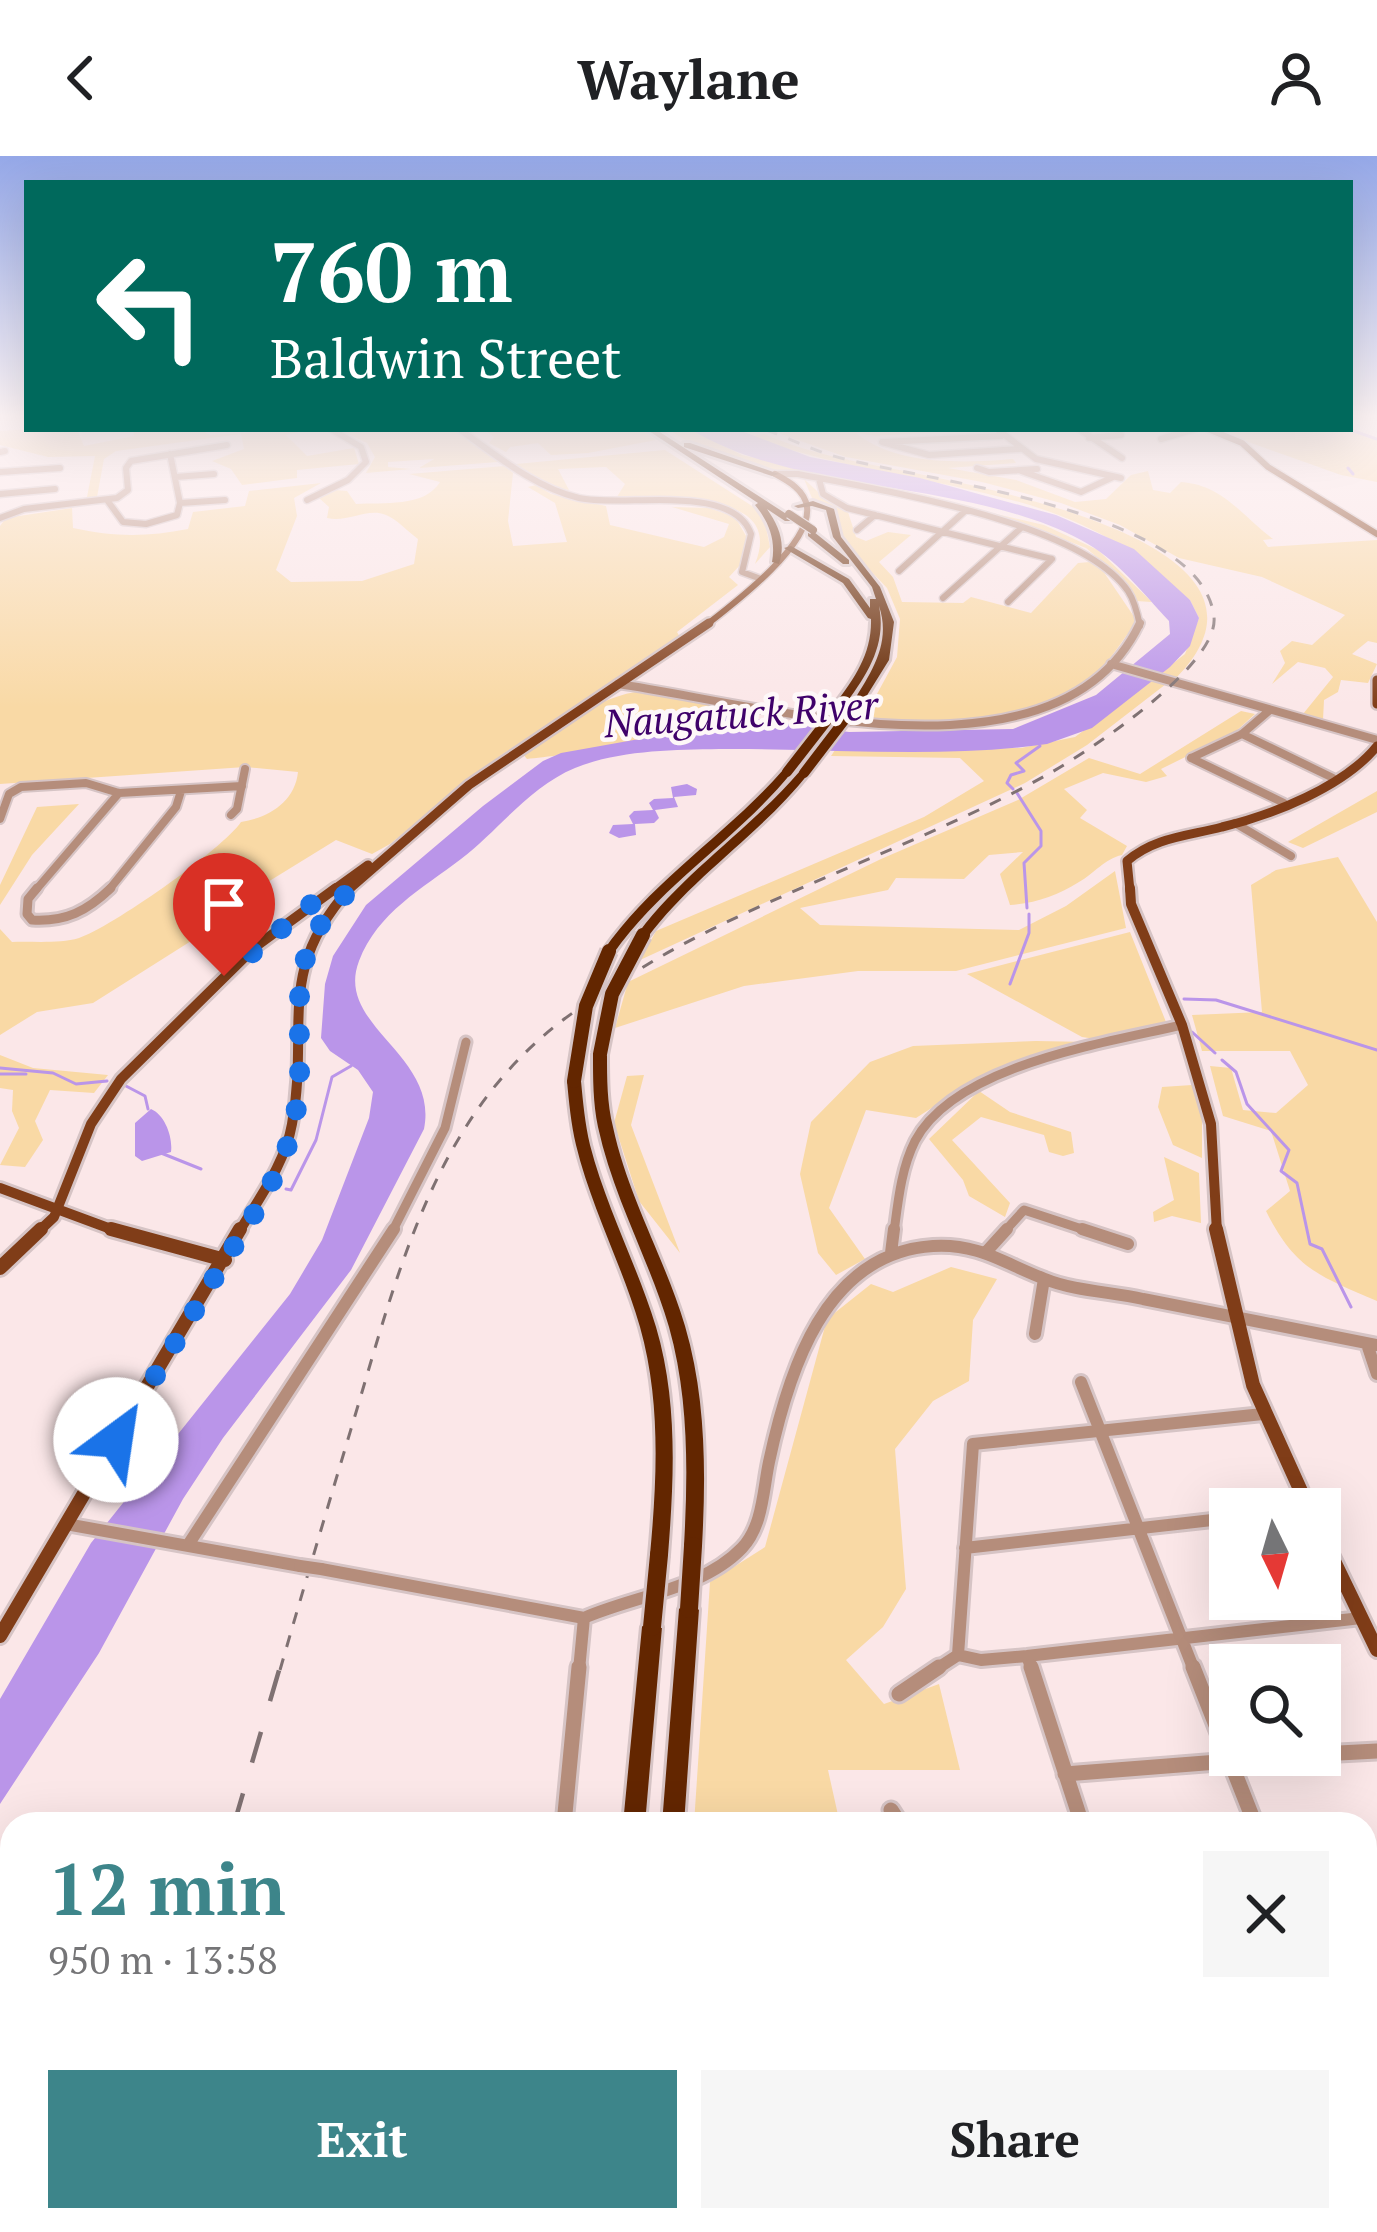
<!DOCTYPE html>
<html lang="en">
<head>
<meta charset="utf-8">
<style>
  :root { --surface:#fff; --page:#f6f6f6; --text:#202124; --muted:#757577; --accent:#3d858a }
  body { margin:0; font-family:"PT Serif",serif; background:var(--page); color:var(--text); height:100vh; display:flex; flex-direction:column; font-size:45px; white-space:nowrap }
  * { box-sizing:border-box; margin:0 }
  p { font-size:39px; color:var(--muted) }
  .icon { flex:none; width:66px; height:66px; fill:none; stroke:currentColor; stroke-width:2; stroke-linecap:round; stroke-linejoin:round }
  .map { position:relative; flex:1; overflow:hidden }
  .panel { position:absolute; left:0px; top:1656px; width:1377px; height:420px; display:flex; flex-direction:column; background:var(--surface); border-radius:36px 36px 0 0; box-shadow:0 12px 48px #0002 }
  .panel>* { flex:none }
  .banner { position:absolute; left:24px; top:24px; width:1329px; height:252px; border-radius:0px; box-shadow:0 12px 48px #0002; background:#00695c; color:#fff; overflow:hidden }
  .needle { width:78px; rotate:175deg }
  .tools { position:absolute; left:1209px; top:1332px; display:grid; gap:24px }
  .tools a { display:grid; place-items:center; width:132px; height:132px; border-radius:0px; background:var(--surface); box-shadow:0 12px 48px #0002; font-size:60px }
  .pin { position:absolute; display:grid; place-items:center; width:102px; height:102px; color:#fff; margin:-123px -51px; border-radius:50% 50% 50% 0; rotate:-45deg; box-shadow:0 0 12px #0007 }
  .pin .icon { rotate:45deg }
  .me { position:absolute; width:132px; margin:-66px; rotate:31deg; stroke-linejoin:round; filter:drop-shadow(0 0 9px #0008) }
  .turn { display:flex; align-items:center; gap:42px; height:252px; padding:0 48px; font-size:54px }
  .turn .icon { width:156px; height:156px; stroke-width:2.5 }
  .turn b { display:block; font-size:84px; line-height:102px }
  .round { display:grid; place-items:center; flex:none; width:126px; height:126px; border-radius:0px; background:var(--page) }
  .head { display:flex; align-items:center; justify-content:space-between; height:204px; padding:0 48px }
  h1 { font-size:72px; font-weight:700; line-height:90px; color:var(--accent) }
  .action { display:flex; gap:24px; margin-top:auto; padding:24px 48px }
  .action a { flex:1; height:138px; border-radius:0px; background:var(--accent); color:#fff; font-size:48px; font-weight:700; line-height:138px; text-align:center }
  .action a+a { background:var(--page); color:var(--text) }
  header { display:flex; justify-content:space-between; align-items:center; height:156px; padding:0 48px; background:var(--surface); font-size:54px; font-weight:700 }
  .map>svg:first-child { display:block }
  .green { fill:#f9d9a5 }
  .water { fill:#ba95e9 }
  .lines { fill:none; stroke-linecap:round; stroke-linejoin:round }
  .stream { stroke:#ba95e9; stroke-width:3 }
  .minor-far4-casing { stroke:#d6c4c5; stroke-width:9 }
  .minor-far3-casing { stroke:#d6c4c5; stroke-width:12 }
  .minor-far2-casing { stroke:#d6c4c5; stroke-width:15 }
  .minor-far1-casing { stroke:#d6c4c5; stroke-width:18 }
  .minor-casing { stroke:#d6c4c5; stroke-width:21 }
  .major-far3-casing { stroke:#d6c4c5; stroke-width:9 }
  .major-far2-casing { stroke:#d6c4c5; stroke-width:14 }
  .major-far1-casing { stroke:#d6c4c5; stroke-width:16 }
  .major-casing { stroke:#d6c4c5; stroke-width:20 }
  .highway-casing { stroke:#d6c4c5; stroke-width:6 }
  .minor-far4 { stroke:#b58d7b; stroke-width:6 }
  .minor-far3 { stroke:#b58d7b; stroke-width:8 }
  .minor-far2 { stroke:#b58d7b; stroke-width:9 }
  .minor-far1 { stroke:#b58d7b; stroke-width:12 }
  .minor { stroke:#b58d7b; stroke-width:15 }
  .major-far3 { stroke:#803d18; stroke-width:6 }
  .major-far2 { stroke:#803d18; stroke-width:9 }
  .major-far1 { stroke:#803d18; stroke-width:10 }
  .major { stroke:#803d18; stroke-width:14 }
  .highway { fill:#632600; fill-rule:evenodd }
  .rail-far1 { stroke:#7f7172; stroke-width:3; stroke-dasharray:12 12; stroke-linecap:butt }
  .rail { stroke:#7f7172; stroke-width:4.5; stroke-dasharray:32 32; stroke-linecap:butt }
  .minor-bridge-casing { stroke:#d6c4c5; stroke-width:18; stroke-linecap:butt }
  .highway-bridge-far3-casing { stroke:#d6c4c5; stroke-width:10; stroke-linecap:butt }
  .highway-bridge-far2-casing { stroke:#d6c4c5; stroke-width:15; stroke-linecap:butt }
  .highway-bridge-far1-casing { stroke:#d6c4c5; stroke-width:20; stroke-linecap:butt }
  .highway-bridge-casing { stroke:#d6c4c5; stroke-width:24; stroke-linecap:butt }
  .minor-bridge { stroke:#b58d7b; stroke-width:12 }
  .highway-bridge-far3 { stroke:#632600; stroke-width:8 }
  .highway-bridge-far2 { stroke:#632600; stroke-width:10 }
  .highway-bridge-far1 { stroke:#632600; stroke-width:14 }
  .highway-bridge { stroke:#632600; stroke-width:18 }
  .route { stroke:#1a73e8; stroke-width:21; stroke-dasharray:0 37.8 }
  .labels { text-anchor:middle; stroke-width:9; stroke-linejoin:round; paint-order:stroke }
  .water-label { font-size:39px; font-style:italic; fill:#3f016a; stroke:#fef8f8 }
</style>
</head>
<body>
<header><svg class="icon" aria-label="back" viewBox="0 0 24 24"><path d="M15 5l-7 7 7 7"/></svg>Waylane<svg class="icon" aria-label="person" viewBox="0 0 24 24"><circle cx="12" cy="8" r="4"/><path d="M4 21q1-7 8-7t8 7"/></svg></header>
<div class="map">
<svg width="1377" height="2076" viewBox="0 0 1377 2076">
  <rect width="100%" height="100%" fill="#fbe7e8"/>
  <path class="green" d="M30,273H77L84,290L134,280L133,273H199L210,279L311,273L286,279L307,300L354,292L359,308L297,314V322L242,329L231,313L212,305L244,293L241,278L116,295L104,303L97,341H87L95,300L48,301L0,289V275Z
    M338,273H454L498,306L419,312L434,303L388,306V311L411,313L366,317L375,301L367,287Z
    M641,273L656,284L588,297L551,299L538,287L510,291L506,296L489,287L494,281L486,275Z
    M668,273H689L742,299L1044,369L1098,394L1152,446L1136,445L1117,418L1086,392L1040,374L792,315C751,316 701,296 668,273Z
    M821,273H975L876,280L856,277C896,310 964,307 1013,303L1016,307L948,312L1016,324L1075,346L1106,343L1131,319L1148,315L1153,334L1170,337L1181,326C1223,329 1241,359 1273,383L1263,384L1268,391L1377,384V487L1368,485L1352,498L1377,508L1368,527L1341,524L1338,536L1324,544L1323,564L1303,558L1333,521L1325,512L1298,506L1272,528L1285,507L1280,495L1292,485L1312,489L1345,459L1262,421L1179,402L1120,369L1061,347L982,326L846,301L778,277Z
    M1212,273H1344L1377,284V326L1341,319Z
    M764,278C790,289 816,297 844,303C922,321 1324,376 1174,524L1158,519L1185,498L1199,462L1190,444L1172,431L1182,448L1154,420L1092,380L1116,387C1016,324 863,325 752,280Z
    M665,294L763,357L770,391L755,408C787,330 658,345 615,344L625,328L606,311L558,313L569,334L553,331L516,308Z
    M505,310L513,317L508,365L513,390L567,386L555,347L528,331L536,329L551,338L606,350L610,369L704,391L724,381L729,368L672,351L709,352L735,361L749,385L741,408L729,421L738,429L677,476L681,483L501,599L390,688L372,698L336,684L245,740L218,768L93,847L37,856L0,879V773L12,786C32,785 59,788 79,782C110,772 223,693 241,666C268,662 295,646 298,616L245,611L0,628V370L6,362L72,352L73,372C114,381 147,381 188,373L193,356L245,350L249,335L321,327L294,342L297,360L276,414L291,426L362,425L414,408L418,383C408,376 397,363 386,359C367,351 348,367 327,362L329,351L319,342L334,334L347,335L356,348C383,346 424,352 440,326L409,318Z
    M804,323L830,347L848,356L856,381L866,385L888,376L911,379L879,406L893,421L902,446L963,447L971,441L1031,457L1078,407L1090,406L1101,412L1137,465C1124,482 1112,502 1097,517C1044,571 933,566 864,562L897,501L900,463L887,432L846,389L833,353L812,342Z
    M1151,525L1166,528L1087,589L1025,627L640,804L656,775L924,661L984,625L960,602L831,600L835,594L1021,592L1075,581Z
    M654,534L713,545C708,552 703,563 697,568C674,588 561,599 527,603L522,597C563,570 603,535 654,534Z
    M1241,555L1255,558L1234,577L1161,613L1167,620L1146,626L1103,617L1064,633L1087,654L1080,662L1127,690L1122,699C1104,703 1095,717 1079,726C1057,740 1036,747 1010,749L1000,718L1023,696L989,699L964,723L896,722L888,734L800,752L820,769L1019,774L1066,750L1115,715L1126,772L956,815H858L744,830L615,872L628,826L881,703L1018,644L1089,602L1140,618Z
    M1377,635V656L1303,692L1288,686Z
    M79,648L32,699L0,749V729L37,651Z
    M1338,701L1377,766V1145C1319,1120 1295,1113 1266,1055L1290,1035L1271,975L1223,960L1210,910L1231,912L1243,954L1276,957L1308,929L1290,895H1202L1192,859L1262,856L1251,729L1276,714Z
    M1130,776L1166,866L1102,884L1082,881L967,818Z
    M1036,885L1090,886L988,916L916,962L866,954L829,1052L865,1103L836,1119L818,1097L800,1018L811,966L870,906L913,890Z
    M0,899L33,912L108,919L94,937L50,934L35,965L43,984L25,1011L0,1009L19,972L12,955L13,934L0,932Z
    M644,919L631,969L680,1097L639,1045L614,967L627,920Z
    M1192,929L1202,962V1002L1173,989L1158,951L1162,931Z
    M979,935L1010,956L1071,976L1074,997L1063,1000L1049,996L1044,979L981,961L952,984L1010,1047L1005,1061L969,1040L963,1024L929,983Z
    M1164,1001L1199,1017L1201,1067L1172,1060L1154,1066L1153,1056L1174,1044Z
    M951,1111L997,1123L973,1164L969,1225L933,1245L895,1293L906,1433L883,1471L846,1504L884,1548L939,1528L960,1614H828L840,1668H694L710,1426L765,1391L827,1163L871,1128L893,1136Z
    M673,2064H805L812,2076H673Z"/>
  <path class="water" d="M690,273H736L810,301L920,322L1056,359L1134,393L1190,444L1199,462L1190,490L1170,511L1092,572L1047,588C940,603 827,592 719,593C671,594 620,594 575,612C529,631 499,674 461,703C422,733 378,756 359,805C334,870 439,898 424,973L351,1114L223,1282L183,1343L99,1497L0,1648V1543L91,1387L290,1138L322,1084L369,962L373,936L358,914L330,895L321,882L325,828L333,800L366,749L483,650L543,605L561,597L645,582L718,558L849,576L1013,573L1096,539L1170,478L1169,465C1142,436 1117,403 1081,384C966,323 798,339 690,273Z
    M687,628L697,633L696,639L674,641L678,651L655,654L659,662L654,667L635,668L636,679L619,682L609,677L613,669L633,668L629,660L634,655L653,654L649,647L654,643L673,642L671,631Z
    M151,953C165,959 173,981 171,996L142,1005L135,1000V967Z"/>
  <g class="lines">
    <path class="stream" d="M1348,273L1377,283
      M1348,312L1353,318
      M1013,633L1007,627L1011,619L1024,615L1016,607L1040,590
      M1017,637L1041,675V690L1024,707L1027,752
      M1010,828L1029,777V758
      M1184,843L1216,844L1377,894
      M1192,876L1215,897
      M1222,904L1236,916L1247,948L1289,994L1281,1015L1297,1027L1310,1088L1322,1093L1351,1151
      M0,912L53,917L76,928L107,925
      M0,918H26
      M126,930L145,940L148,953
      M161,997L201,1013
      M286,1033L291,1034L316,984L332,921L351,910"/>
    <defs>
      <path id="minor-far4" d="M459,273C496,299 534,331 579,342C623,352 733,326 751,378L742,416L761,423
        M997,273L1036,303L1121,322
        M1079,273L1122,302
        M1089,282L1121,279
        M1161,283L1195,273
        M882,286L929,299L1019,293
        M884,286L1001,280
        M0,296L5,295
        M977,312L989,316L1037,313
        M1021,315L1081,336L1113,321
        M0,316L60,312
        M775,318H798C879,334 1080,365 1128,435C1134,444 1138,460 1140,470
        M176,321L214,318
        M819,323L823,338L847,352L1052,403
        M0,338L55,333
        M107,344L123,366L146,368L177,359L180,347L170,298
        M307,344L348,324L366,306L361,291L331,273
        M180,347L225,344
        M0,362L24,353L117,342L128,334L126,312L131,305L227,289
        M857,374L875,359
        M899,415L964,356
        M943,442L1021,372
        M1008,446L1052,403"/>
      <path id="minor-far3" d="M1111,508L1377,584
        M618,528C761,548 1060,638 1140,467
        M1242,578L1333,622
        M1191,602L1284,647
        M1191,602L1242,578L1270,554
        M231,659L237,653L245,613
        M0,663L9,638L21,631L86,627L119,637L242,630
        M1235,667L1291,700
        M35,735L119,637
        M108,735L176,651L181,635"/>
      <path id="minor-far2" d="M37,732L28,743L27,758L32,764C66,766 87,755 111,732
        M392,1076L445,972L466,886
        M894,1076C898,1046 901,1013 915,985C955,909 1105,887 1182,869
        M1004,1076L1024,1054L1091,1076"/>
      <path id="minor-far1" d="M1082,1073L1128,1088
        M987,1095L1007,1073
        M891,1097L894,1073
        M1035,1178L1044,1123
        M1367,1188L1377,1218
        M1081,1226L1194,1514
        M66,1368L300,1410
        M188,1389L394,1073
        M965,1392L1230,1362
        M321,1413L584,1462L579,1514
        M584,1462C634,1440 703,1433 742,1392C763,1370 763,1334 769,1306C788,1217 824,1097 933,1090C978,1087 1005,1108 1045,1123C1074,1135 1112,1136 1143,1143C1221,1158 1299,1174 1377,1189
        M958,1499L981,1504L1027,1500L1361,1462
        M1027,1500L1032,1514
        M935,1514L958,1499L973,1288L1263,1258"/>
      <path id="minor" d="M1031,1511L1082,1668
        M1193,1511L1255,1668
        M899,1538L939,1511
        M1320,1598L1377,1595
        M1065,1618L1307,1599
        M891,1654L900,1668
        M564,1668L579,1511
        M1365,1902L1377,1900
        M1365,1928L1377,1955
        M525,2064V2076
        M1017,2064L1022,2076
        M1219,2064L1223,2076"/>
      <path id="major-far3" d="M1208,273L1242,287L1268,311L1377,378
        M705,470C732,449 812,389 807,351C805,334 788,325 775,318"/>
      <path id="major-far2" d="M1377,524V548
        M332,735L368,709
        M347,735L469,629L709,467
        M1130,735L1127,705C1155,681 1188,680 1222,671C1272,659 1344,631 1377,590"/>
      <path id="major-far1" d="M1130,732L1131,748L1182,869L1211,968L1217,1076
        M0,1032L119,1076
        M38,1076L54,1061L91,968L121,923L255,791L336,732
        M239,1076C259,1042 285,1008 292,968C310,871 274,817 350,732"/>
      <path id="major" d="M111,1073L225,1104
        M1216,1073L1253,1229L1309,1353
        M0,1112L41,1073
        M1320,1376L1377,1494
        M0,1480L240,1073"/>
      <path id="highway" d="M646,273H655L791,361V365H785L767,353C779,370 786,387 779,408L772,406C776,384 769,366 755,349L758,347Z
        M684,287H690L779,318L772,320L684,291Z
        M813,345L834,353L841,381L880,431L894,466L889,504L861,549L856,552L851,549C870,518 892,488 879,450C887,490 866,520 844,550H836L835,548C855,522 872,497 871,463L868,462L843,427L784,392L791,390L849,423L870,452V443H876L872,431L833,381L826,354L812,350L798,352L794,350Z
        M808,376H814L849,404V408H843L808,380Z
        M787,613L792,616C737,684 665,725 613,798H605L603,795C653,723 726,679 783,614Z
        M804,614L809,617C761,678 694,719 647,782H639V776C685,715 750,673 800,615Z
        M600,894L607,898C607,923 607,947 613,971C628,1041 665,1103 685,1170C706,1242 706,1316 702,1390L700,1396L693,1398L686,1396L684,1390C688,1317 689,1242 669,1171C649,1103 613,1041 598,971C593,947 593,923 593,898Z
        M574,921L581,925C583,946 585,968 590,989C606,1051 637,1109 656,1171C678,1245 674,1323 668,1399L666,1405L659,1407L652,1405L650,1399C657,1323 661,1245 640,1171C622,1109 591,1051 576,989C571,968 569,946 567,925Z
        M689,1445L696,1447L699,1453L684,1668H662L679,1453L682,1447Z
        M652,1463L659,1465L662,1471L645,1668H623L642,1471L645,1465Z
        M590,2064H616L615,2076H589Z
        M635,2064H661V2076H635Z"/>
    </defs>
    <use href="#minor-far4" class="minor-far4-casing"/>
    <use href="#minor-far3" class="minor-far3-casing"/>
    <use href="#minor-far2" class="minor-far2-casing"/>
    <use href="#minor-far1" class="minor-far1-casing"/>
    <use href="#minor" class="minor-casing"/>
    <use href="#major-far3" class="major-far3-casing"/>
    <use href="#major-far2" class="major-far2-casing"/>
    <use href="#major-far1" class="major-far1-casing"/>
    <use href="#major" class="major-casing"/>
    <use href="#highway" class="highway-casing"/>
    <use href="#minor-far4" class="minor-far4"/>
    <use href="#minor-far3" class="minor-far3"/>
    <use href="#minor-far2" class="minor-far2"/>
    <use href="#minor-far1" class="minor-far1"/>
    <use href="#minor" class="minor"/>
    <use href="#major-far3" class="major-far3"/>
    <use href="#major-far2" class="major-far2"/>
    <use href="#major-far1" class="major-far1"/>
    <use href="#major" class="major"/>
    <use href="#highway" class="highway"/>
    <path class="rail-far1" d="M280,1514C305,1427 331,1340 357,1253C403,1098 443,937 592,844C620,826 648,807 678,791C798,726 934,683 1052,616C1092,593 1219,509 1214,461C1202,351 912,324 830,299C808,292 786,281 764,273"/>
    <path class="rail" d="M234,1668L280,1511
      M113,2076L117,2064"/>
    <defs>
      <path id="minor-bridge" d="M300,1410L321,1413"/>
      <path id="highway-bridge-far3" d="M789,358L813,374"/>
      <path id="highway-bridge-far2" d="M787,616L840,548
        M804,617L856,549"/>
      <path id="highway-bridge-far1" d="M600,898L612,838L643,779
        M574,925L586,850L609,795"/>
      <path id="highway-bridge" d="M689,1453L693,1390
        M652,1471L659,1399"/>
    </defs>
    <use href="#minor-bridge" class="minor-bridge-casing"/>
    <use href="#highway-bridge-far3" class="highway-bridge-far3-casing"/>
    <use href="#highway-bridge-far2" class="highway-bridge-far2-casing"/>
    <use href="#highway-bridge-far1" class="highway-bridge-far1-casing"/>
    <use href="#highway-bridge" class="highway-bridge-casing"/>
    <use href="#minor-bridge" class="minor-bridge"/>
    <use href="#highway-bridge-far3" class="highway-bridge-far3"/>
    <use href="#highway-bridge-far2" class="highway-bridge-far2"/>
    <use href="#highway-bridge-far1" class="highway-bridge-far1"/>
    <use href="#highway-bridge" class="highway-bridge"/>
  </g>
  <linearGradient id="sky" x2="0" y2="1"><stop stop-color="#95a8e8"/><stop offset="0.47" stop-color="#fdf4f5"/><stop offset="1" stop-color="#fdf4f5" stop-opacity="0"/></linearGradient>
  <rect width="1377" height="552" fill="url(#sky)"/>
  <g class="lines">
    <path class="route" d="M116,1284C150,1229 183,1174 216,1119C247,1068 287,1015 296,955C310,871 275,808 345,739L323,740L314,746L224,820"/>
  </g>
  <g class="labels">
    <g class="water-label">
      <text transform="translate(741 558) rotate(-4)" y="14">Naugatuck River</text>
    </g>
  </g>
</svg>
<div class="tools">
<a><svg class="needle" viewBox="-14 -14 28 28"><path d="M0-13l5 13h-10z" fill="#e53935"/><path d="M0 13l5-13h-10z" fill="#757577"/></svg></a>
<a><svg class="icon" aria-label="search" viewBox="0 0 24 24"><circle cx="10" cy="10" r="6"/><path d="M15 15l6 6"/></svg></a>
</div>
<div class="pin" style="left:224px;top:820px;background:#d93025"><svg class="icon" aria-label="arrive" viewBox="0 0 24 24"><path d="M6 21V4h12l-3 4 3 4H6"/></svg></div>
<svg class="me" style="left:116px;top:1284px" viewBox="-20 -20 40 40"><circle r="19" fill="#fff"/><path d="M0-13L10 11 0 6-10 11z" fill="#1a73e8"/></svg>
<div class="banner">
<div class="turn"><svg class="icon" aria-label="left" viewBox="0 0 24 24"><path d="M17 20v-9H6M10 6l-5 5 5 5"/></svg><div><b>760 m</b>Baldwin Street</div></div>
</div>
<section class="panel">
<div class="head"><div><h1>12 min</h1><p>950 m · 13:58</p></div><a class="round"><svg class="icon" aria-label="close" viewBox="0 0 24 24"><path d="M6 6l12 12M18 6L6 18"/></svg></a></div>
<div class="action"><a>Exit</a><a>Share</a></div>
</section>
</div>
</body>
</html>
